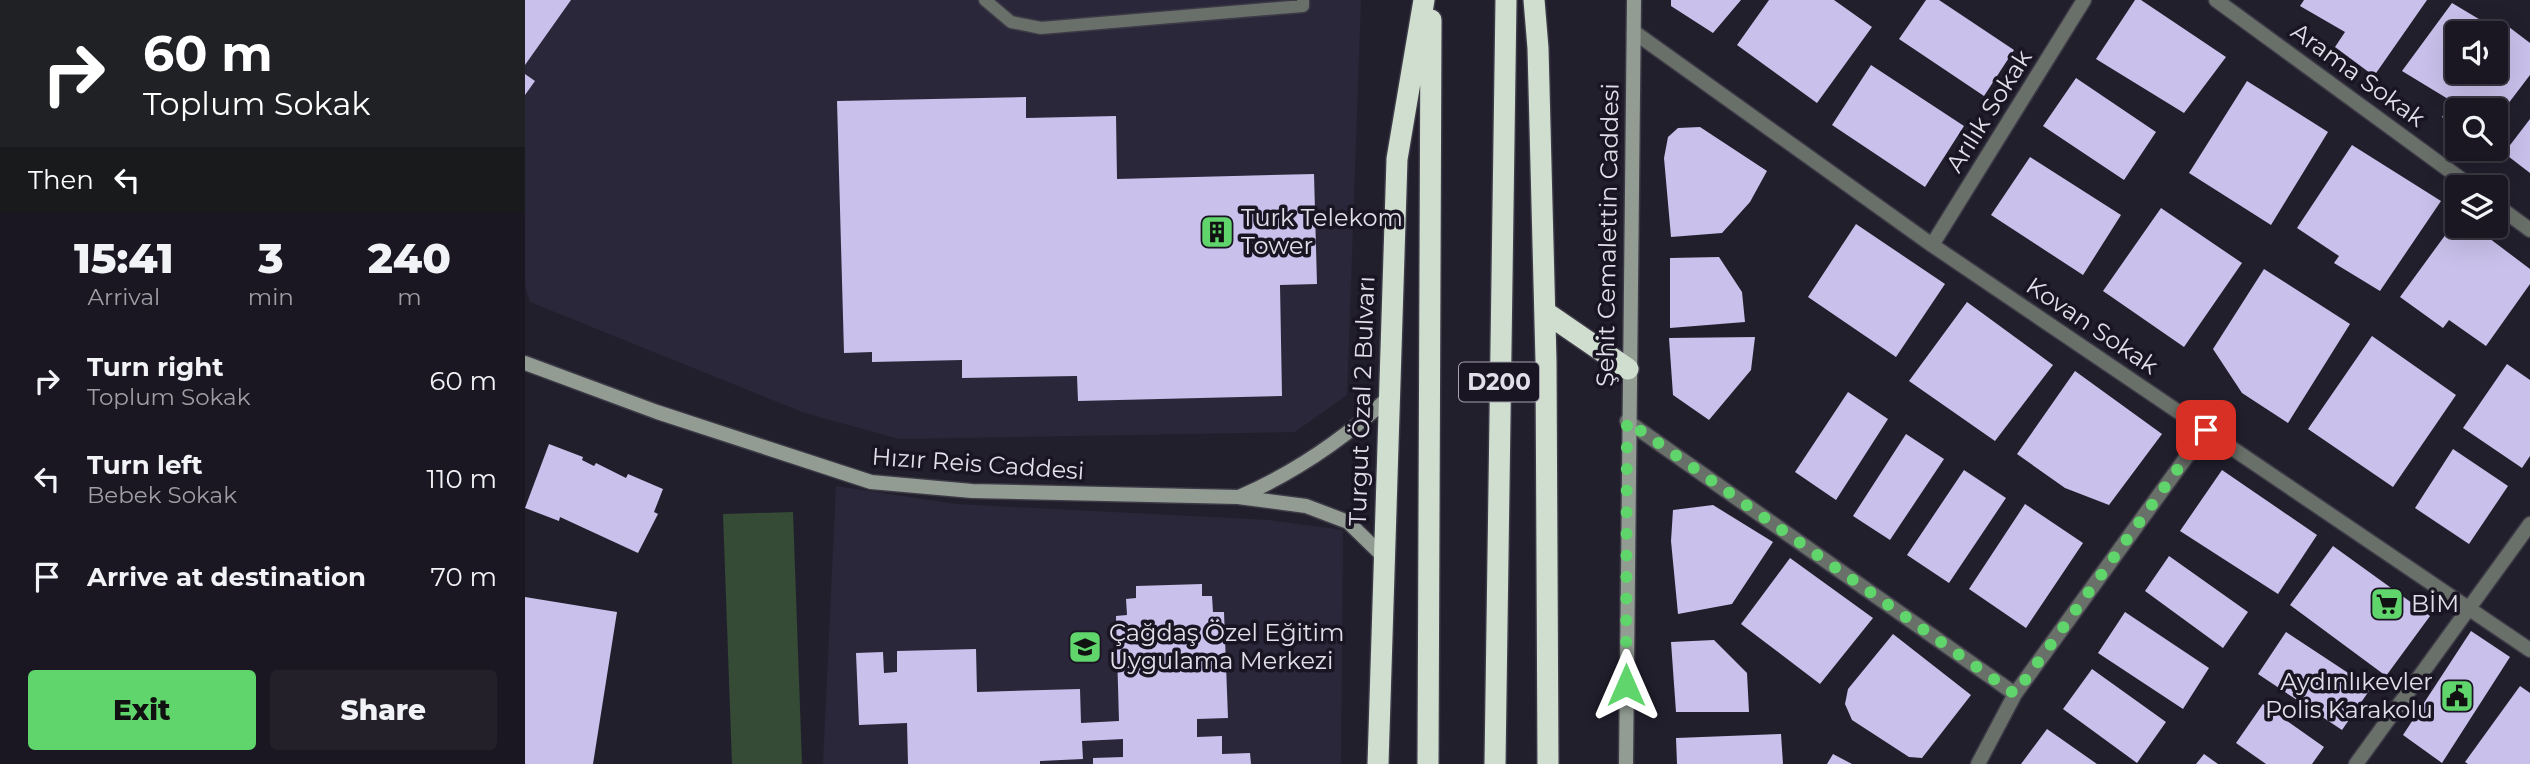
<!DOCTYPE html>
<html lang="en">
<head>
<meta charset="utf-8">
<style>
  :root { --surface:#1a1722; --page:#23202a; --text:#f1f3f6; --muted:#9f9fa5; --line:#383640; --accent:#60d56b }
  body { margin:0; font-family:Montserrat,sans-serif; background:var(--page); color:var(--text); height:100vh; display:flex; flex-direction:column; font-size:26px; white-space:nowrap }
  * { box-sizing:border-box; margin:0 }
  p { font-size:23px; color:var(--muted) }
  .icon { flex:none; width:38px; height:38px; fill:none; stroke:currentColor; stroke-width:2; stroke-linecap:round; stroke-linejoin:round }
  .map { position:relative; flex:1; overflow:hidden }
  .details { display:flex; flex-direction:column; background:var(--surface); width:525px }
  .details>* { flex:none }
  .top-card { background:#202124; color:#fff; overflow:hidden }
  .controls { position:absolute; left:1920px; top:21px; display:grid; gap:14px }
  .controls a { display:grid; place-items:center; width:63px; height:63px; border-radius:7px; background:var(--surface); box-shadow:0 7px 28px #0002,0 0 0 2px var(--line); font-size:35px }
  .pin { position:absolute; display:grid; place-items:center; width:60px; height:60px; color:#fff; margin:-30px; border-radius:14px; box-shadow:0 4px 10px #0006 }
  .me { position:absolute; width:77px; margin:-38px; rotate:0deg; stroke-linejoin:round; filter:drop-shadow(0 0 5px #0008) }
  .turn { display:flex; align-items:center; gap:24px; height:147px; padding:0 28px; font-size:32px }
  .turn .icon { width:91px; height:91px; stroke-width:2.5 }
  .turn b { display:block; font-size:49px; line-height:60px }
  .then { display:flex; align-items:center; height:66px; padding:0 28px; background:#0003; gap:14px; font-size:26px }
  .eta { display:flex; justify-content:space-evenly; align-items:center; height:119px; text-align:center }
  .eta b { font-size:42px; font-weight:800; line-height:49px }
  .action { display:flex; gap:14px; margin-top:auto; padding:14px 28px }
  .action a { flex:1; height:80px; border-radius:7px; background:var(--accent); color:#111; font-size:28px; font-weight:800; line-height:80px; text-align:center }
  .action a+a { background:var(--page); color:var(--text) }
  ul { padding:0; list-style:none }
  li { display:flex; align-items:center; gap:21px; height:98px; padding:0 28px }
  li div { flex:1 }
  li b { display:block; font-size:26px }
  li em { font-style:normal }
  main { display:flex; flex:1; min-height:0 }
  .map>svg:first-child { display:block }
  .built { fill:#2b273a }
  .green { fill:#354b36 }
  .building { fill:#c9c0eb; fill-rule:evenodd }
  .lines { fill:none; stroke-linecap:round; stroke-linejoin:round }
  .lane-casing { stroke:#3d3a47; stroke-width:15 }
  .street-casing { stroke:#3d3a47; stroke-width:17 }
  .secondary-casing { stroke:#3d3a47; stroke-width:17 }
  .highway-casing { stroke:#3d3a47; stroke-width:24 }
  .lane { stroke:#696f69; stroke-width:12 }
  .street { stroke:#696f69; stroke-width:14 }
  .secondary { stroke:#929c92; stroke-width:14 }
  .highway { stroke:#cfdecf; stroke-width:21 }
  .route { stroke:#60d56b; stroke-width:12; stroke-dasharray:0 21.6 }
  .labels { text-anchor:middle; stroke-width:7; stroke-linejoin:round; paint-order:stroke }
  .shield { fill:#191523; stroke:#a5a2ae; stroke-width:2 }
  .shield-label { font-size:23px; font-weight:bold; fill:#e1dfe9 }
  .street-label { font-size:24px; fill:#e1dfe9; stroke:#191523 }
  .poi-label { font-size:24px; fill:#e1dfe9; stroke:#191523; text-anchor:start }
</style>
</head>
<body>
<main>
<section class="details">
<div class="top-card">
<div class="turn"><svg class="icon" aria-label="right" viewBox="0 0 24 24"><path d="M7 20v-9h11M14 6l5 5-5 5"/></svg><div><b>60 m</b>Toplum Sokak</div></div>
<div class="then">Then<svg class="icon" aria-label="left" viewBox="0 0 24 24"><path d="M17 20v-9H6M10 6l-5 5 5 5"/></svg></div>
</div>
<div class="eta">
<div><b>15:41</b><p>Arrival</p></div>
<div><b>3</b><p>min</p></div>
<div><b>240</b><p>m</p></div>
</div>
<ul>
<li><svg class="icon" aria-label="right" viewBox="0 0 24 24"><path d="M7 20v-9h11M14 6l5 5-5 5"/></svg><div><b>Turn right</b><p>Toplum Sokak</p></div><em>60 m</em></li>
<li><svg class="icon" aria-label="left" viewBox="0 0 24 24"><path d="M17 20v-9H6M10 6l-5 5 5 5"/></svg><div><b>Turn left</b><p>Bebek Sokak</p></div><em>110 m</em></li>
<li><svg class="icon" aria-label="arrive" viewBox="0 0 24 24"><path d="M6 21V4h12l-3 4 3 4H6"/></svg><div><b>Arrive at destination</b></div><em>70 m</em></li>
</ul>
<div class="action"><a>Exit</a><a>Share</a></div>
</section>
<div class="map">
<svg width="2005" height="764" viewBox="0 0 2005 764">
  <rect width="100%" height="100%" fill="#221f2d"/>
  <path class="built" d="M0,0H836L822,395L770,432L374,439L280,413L5,302L0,285Z
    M311,486L431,504L743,520L818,530L816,764H298Z"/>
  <path class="green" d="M268,512L277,764H207L198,514Z"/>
  <path class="building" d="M0,0H46L0,65Z
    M1146,0H1216L1188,33L1146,6Z
    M1244,0H1309L1347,27L1292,103L1212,45Z
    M1401,0H1414L1489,50L1459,96L1374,39Z
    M1610,0H1616L1701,57L1659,113L1571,59Z
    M1779,0H1902L1849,76L1810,47L1820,32L1775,6Z
    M1927,3L1979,34L1984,27L2005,43V75L1970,121V110H1932V128L1917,117L1928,102L1877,71ZM1932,33H1970V72H1932Z
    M1346,65L1439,126L1400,187L1307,125Z
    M0,74L10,81L0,95Z
    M1551,78L1631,132L1599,180L1518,126Z
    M1722,81L1803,132L1746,225L1664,173Z
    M501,97V118L591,116L592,179L789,174L792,284L755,285L757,396L553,401L552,376L437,378V360L347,362V352L319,353L312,101Z
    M2005,119V173L1979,153Z
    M1175,127L1242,171L1225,202L1197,233L1146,237L1139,158L1143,137L1153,128Z
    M1827,145L1916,201L1855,291L1809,263L1814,256L1772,228Z
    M1505,157L1596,215L1558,275L1466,215Z
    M1636,208L1717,263L1659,347L1578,291Z
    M1932,219V226H1948L2005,269V284L1961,346L1924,320L1918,328L1875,297Z
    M1331,224L1420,284L1371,357L1283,297Z
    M1194,257L1217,292L1220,322L1145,328V258Z
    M1739,269L1825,324L1763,423L1717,393L1688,349Z
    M1442,302L1528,365L1470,441L1384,381Z
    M1847,336L1931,395L1868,487L1783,429Z
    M1230,337L1226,370L1184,420L1148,395L1144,338Z
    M1982,364L2005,380V456L1997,468L1938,428Z
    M1550,371L1637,434L1584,505L1540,488L1492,454Z
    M1323,392L1363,419L1311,500L1270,472Z
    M1381,434L1419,459L1365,540L1328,516Z
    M24,444L58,457L57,460L69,466L71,463L101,478L103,474L138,489L129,512L133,514L113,553L35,517L34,521L0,508Z
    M1928,449L1983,486L1944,544L1890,508Z
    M1439,470L1481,498L1424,583L1382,555Z
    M1697,470L1792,535L1753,594L1655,531Z
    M1500,504L1558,543L1501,628L1444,589Z
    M1188,505L1248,542L1207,604L1153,614L1146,541L1148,510Z
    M1808,546L1905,616L1861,676L1765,605Z
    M1644,556L1723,612L1698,648L1620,591Z
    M1265,558L1348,618L1295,684L1216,624Z
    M677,584V596H687L688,612H699L703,718L672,719V737L697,736V754L725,753L726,764H568V758L598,757V739L557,741L558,759L515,761V764H383L382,723L334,725L331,653L358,652L359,673L372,672V651L451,649L452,692L555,689L556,723L594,721L591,616L602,615L601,599L611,598V586Z
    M0,597L92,612L68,764H0Z
    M1600,612L1684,668L1658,709L1573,653Z
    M1946,631L1985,657L1917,763L1878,735Z
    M1761,632L1846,688L1817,730L1733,674Z
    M1368,634L1446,695L1397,758L1384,757L1327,720L1320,704L1323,689Z
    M1189,640L1222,673L1224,712H1151L1146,642Z
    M1567,669L1641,722L1612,763L1538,709Z
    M1995,686L2005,693V764H1943L1940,762Z
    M1738,704L1799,747L1787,764H1741L1711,743Z
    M1522,729L1572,764H1496Z
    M1256,734L1258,764H1152L1151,738Z
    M1308,754L1327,764H1302Z
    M1679,754L1693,764H1671Z"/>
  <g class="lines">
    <defs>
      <path id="lane" d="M460,0L486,22L516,28L778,6V0"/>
      <path id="street" d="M1691,0L1947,187
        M1109,32L1407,245L2005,650
        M1970,204L2005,230
        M1407,245L1559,0
        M1102,421L1490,694
        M1453,764L1490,694L1681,430
        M1831,764L2005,524"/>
      <path id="secondary" d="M0,363L132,412L346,482L447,491L713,497L781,506L823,522L858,556
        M714,497C771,472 818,440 863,398
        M1101,764L1109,0"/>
      <path id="highway" d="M1009,0L1013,48L1021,361L1023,764
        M1020,312L1103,369
        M853,764L872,159L899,0
        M903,764L906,20
        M970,764L981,0"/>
    </defs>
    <use href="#lane" class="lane-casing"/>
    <use href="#street" class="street-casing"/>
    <use href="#secondary" class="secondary-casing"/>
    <use href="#highway" class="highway-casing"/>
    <use href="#lane" class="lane"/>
    <use href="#street" class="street"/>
    <use href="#secondary" class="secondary"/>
    <use href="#highway" class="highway"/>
  </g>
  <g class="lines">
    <path class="route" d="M1101,685L1102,421L1490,694L1681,430"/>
  </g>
  <defs>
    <symbol id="building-square" viewBox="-11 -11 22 22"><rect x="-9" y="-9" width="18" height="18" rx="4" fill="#60d56b" stroke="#191523"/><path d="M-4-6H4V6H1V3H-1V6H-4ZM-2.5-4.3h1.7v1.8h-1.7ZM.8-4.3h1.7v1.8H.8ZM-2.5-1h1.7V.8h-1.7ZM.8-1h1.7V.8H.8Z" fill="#111"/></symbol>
    <symbol id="supermarket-square" viewBox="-11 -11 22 22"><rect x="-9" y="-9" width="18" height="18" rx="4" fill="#60d56b" stroke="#191523"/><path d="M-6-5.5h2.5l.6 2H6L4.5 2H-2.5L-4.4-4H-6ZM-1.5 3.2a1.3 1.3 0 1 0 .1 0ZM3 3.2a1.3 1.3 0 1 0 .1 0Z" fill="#111"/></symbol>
    <symbol id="school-square" viewBox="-11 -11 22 22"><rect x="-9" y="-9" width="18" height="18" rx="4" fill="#60d56b" stroke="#191523"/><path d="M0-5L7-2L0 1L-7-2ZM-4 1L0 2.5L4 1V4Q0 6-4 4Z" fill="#111"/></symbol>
    <symbol id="civic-square" viewBox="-11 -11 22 22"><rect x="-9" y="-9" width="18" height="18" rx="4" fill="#60d56b" stroke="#191523"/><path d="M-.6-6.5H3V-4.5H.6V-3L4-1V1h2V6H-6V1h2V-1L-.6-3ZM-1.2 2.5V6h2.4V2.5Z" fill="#111"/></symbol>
  </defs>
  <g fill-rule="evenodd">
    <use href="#building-square" x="673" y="213" width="38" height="38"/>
    <use href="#supermarket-square" x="1843" y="585" width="38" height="38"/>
    <use href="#school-square" x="541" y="628" width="38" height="38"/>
    <use href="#civic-square" x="1913" y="677" width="38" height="38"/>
  </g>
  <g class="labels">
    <rect class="shield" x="934" y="362.5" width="80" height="39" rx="5"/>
    <g class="shield-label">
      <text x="974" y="390">D200</text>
    </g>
    <g class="street-label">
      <text transform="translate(1833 75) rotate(36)" y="8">Arama Sokak</text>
      <text transform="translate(1464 111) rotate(-58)" y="8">Arılık Sokak</text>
      <text transform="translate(1083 235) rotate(-89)" y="8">Şehit Cemalettin Caddesi</text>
      <text transform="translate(1567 326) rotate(34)" y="8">Kovan Sokak</text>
      <text transform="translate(837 401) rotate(-88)" y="8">Turgut Özal 2 Bulvarı</text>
      <text transform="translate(453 464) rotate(4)" y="8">Hızır Reis Caddesi</text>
    </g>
    <g class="poi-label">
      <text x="716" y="226">Turk Telekom<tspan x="716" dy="28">Tower</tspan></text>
      <text x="1886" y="612">BİM</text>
      <text x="584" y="641">Çağdaş Özel Eğitim<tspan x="584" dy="28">Uygulama Merkezi</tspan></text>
      <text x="1908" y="690" text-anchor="end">Aydınlıkevler<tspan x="1908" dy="28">Polis Karakolu</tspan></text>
    </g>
  </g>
</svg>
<div class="controls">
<a><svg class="icon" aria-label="sound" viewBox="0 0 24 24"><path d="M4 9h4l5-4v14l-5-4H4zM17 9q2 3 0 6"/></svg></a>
<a><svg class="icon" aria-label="search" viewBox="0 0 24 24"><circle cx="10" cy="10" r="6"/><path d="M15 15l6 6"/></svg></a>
<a><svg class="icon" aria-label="layers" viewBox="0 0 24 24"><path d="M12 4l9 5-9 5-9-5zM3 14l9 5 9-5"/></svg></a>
</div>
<div class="pin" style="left:1681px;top:430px;background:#d93025"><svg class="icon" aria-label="arrive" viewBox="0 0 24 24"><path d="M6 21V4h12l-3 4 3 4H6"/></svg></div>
<svg class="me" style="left:1101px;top:685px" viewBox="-20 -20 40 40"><path d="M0-17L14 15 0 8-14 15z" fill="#60d56b" stroke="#fff" stroke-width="4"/></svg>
</div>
</main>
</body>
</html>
